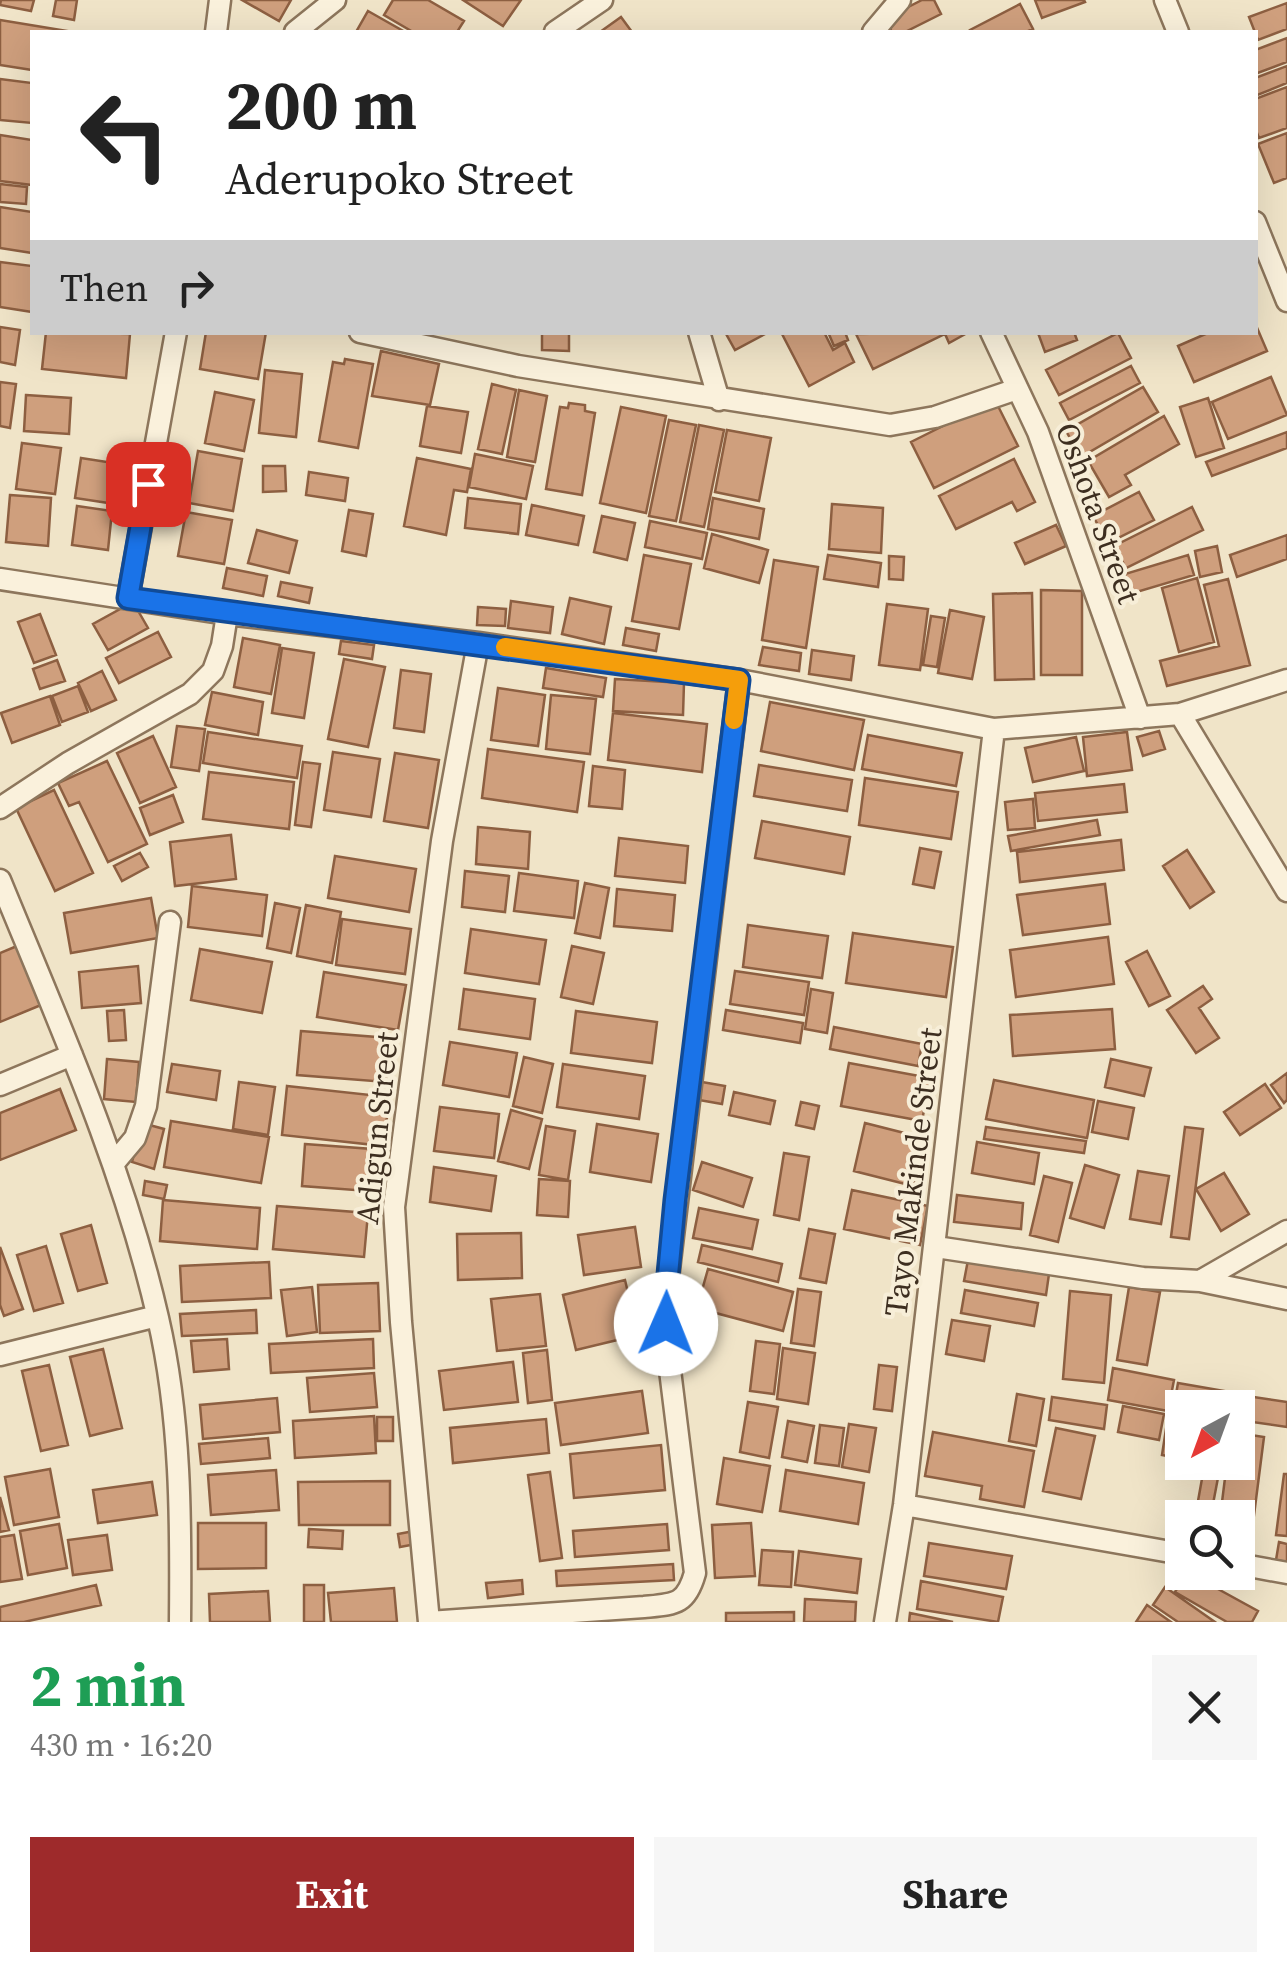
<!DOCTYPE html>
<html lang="en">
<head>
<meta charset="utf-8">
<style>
  :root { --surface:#fff; --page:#f6f6f6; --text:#222; --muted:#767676; --accent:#9e2a2b }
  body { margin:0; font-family:"Source Serif 4",serif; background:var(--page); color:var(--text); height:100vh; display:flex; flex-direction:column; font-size:38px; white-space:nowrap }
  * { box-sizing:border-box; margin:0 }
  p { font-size:32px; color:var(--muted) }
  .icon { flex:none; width:55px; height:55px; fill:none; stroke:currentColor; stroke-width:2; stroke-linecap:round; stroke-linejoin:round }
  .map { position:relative; height:1622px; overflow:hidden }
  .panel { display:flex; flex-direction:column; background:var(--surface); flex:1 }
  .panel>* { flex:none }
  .banner { position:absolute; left:30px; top:30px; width:1228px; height:305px; border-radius:0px; box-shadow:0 10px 40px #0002; background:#fff; color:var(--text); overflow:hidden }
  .needle { width:65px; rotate:221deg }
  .buttons { position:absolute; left:1165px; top:1390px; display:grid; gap:20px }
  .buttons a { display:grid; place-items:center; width:90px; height:90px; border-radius:0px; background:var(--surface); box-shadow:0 10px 40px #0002; font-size:50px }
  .pin { position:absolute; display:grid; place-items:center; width:85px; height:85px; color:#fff; margin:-42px; border-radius:20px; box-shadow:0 5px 15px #0006 }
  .me { position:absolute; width:110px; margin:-55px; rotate:1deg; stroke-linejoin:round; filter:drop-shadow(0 0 8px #0008) }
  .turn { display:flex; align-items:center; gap:35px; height:210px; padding:0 30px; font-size:45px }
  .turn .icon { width:130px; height:130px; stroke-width:2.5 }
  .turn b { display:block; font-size:70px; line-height:85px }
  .then { display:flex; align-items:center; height:95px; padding:0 30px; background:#0003; gap:20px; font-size:38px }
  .round { display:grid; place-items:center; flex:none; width:105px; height:105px; border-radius:0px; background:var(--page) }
  .overview { display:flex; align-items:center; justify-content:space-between; height:170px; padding:0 30px }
  h1 { font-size:60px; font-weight:700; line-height:75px; color:#1e9e55 }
  .action { display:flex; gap:20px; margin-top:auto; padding:20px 30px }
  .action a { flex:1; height:115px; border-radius:0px; background:var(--accent); color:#fff; font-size:40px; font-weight:700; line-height:115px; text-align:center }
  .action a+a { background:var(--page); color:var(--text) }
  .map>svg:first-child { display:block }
  .building { fill:#cf9f7d; stroke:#8d5f41; stroke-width:2.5 }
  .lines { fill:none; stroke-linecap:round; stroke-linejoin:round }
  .minor-casing { stroke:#8d765c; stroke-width:25 }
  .minor { stroke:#faf1dc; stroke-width:20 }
  .route-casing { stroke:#114b97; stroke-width:25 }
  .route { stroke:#1a73e8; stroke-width:18 }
  .slow { stroke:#f59e0b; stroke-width:18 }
  .labels { text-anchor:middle; stroke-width:8; stroke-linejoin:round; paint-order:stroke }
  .street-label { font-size:32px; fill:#3d2e20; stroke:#f7eed8 }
</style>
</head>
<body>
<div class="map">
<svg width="1287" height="1622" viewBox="0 0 1287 1622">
  <rect width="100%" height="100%" fill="#f0e4c8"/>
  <path class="building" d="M1,0H34L31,11L0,5Z
    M56,0H77L74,20L53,16Z
    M242,0H291L279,21Z
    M393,0H428L464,21L457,32H413L384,15Z
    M463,0H521L503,26Z
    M922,0H934L941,14L905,32H892L885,19Z
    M1035,0H1084L1085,2L1042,18Z
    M1287,3V29L1258,40L1249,17Z
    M1020,4L1033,29L1026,32H971L970,30Z
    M368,11L405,32H356Z
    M621,17L632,32H600Z
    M0,20L73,32H32V70L0,65Z
    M1287,38V62L1255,74V50Z
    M1287,66V83L1255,96V78Z
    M0,79L32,83V123L0,120Z
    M1287,87V128L1259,138L1255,128V99Z
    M1287,133V178L1274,183L1258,144Z
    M0,135L32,140V185L0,181Z
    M0,184L27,187L26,204L0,202Z
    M0,207L32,212V253L0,248Z
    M0,262L32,266V312L0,307Z
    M1255,323L1267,351L1194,382L1178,346L1210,332H1255Z
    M0,327L20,330L15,365L0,362Z
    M46,332L130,334L126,378L42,369Z
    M206,332H266L258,379L200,369Z
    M542,332H569V351L542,350Z
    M725,332H769L735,350Z
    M781,332H824L833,350L845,343L854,362L809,386Z
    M828,332H845L848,340L834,346Z
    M969,332L949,343L945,334L873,369L856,334Z
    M1074,332L1077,340L1045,352L1038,333Z
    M1118,333L1131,358L1059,395L1046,370Z
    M381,351L439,364L430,405L372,396Z
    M345,359L373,364L358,448L319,441L333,362L344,364Z
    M1131,366L1140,383L1069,420L1060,403Z
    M265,370L302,374L296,437L259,433Z
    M1271,377L1287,415L1228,439L1212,402Z
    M0,382L16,384L10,428L0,426Z
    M492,384L516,390L502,454L478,449Z
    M1143,387L1158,412L1081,457L1066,431Z
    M519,390L547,396L535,462L507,457Z
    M215,392L254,400L244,451L205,443Z
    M26,395L71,398L69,434L24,431Z
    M1208,398L1224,448L1196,457L1180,407Z
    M995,400L1018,446L934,488L911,442Z
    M569,403L585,405V411L595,413L582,495L546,489L560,407L568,408Z
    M427,406L468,412L461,453L420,446Z
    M621,407L666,416L646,513L600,503Z
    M1164,416L1179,444L1125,475L1131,485L1109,497L1088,461Z
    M669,420L696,425L676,521L649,516Z
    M699,425L724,430L704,527L680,522Z
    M727,430L771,438L759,501L715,492Z
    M1287,432V448L1212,476L1206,462Z
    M22,443L61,448L55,494L16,489Z
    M198,451L242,459L233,511L189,503Z
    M475,454L533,466L526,499L469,487Z
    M81,458L120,464L115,504L75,498Z
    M417,458L471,469L467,492L454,490L446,535L404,526Z
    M1014,459L1035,502L1017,511L1012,502L956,529L939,496Z
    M263,466H285L286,491L263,492Z
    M309,472L348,478L345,501L306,495Z
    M1139,492L1154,520L1108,543L1093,516Z
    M10,495L51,498L48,546L6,542Z
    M468,498L521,504L518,534L465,528Z
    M713,498L764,509L759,539L708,529Z
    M832,504L883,508L881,553L829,549Z
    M532,505L584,516L578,545L526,535Z
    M77,506L112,511L108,550L72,545Z
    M1192,507L1203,530L1126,568L1114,546Z
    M349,510L373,514L366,556L342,551Z
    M186,512L232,520L224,564L178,556Z
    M602,516L635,523L627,560L594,552Z
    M650,521L707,533L702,559L645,547Z
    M1056,525L1066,546L1025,564L1015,543Z
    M257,530L297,541L289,573L248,563Z
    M712,534L768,550L759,583L704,568Z
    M1287,535V559L1237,577L1230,555Z
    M1217,546L1222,572L1200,577L1195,551Z
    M644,555L691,564L679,629L632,621Z
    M828,555L881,563L878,587L824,579Z
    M1188,555L1194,575L1130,594L1125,574Z
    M889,556L904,557L903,580L889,579Z
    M774,560L818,567L806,648L762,640Z
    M227,568L267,576L263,596L223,588Z
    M1197,578L1214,642L1179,652L1162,588Z
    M1228,579L1250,665L1167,686L1160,661L1219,646L1204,585Z
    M281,582L312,588L309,603L278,596Z
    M1041,590L1082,591V675H1041Z
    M1032,593L1034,679L995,680L993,594Z
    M570,598L611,607L604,644L562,634Z
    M511,601L553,607L550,633L508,628Z
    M133,602L148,628L108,650L93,624Z
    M887,604L928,609L920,670L879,665Z
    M478,607L506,609L505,626L477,625Z
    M950,610L984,617L972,679L938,673Z
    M40,614L56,655L34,663L18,622Z
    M931,616L945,618L937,667L923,665Z
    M626,628L659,634L656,651L623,645Z
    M158,632L171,657L119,683L106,658Z
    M243,638L280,645L271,694L234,687Z
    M341,641L374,645L372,659L339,654Z
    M763,647L801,653L799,671L759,665Z
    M282,648L314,653L304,718L272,713Z
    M812,650L854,656L851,680L809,674Z
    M344,659L385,667L368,747L328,739Z
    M57,660L65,681L40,689L33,669Z
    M546,668L606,678L603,697L543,688Z
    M401,670L431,674L424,732L394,728Z
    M102,671L116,700L91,711L78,683Z
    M615,679L684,683L683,715L613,711Z
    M78,686L88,712L62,722L52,696Z
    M498,688L545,695L538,746L491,740Z
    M212,692L263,702L258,735L205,725Z
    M551,695L596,699L590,754L546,749Z
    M50,696L60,725L12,743L1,713Z
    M770,702L864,720L854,770L761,751Z
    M613,713L707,724L702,772L608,760Z
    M177,726L205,729L199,771L171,767Z
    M1159,731L1165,749L1143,756L1137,737Z
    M208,732L302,746L297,778L203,763Z
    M1127,732L1132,770L1087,776L1083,737Z
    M868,735L962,753L956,786L862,769Z
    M153,736L176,787L140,803L117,753Z
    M1076,737L1084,771L1033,782L1025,748Z
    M488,749L584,762L577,812L482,798Z
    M333,752L380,759L371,817L324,810Z
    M395,753L439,760L428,828L384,821Z
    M107,761L147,844L108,862L79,802L69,806L58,783Z
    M303,762L320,764L311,827L295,825Z
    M759,765L852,780L847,811L754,796Z
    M593,766L625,770L622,809L589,806Z
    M209,772L294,782L289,829L203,819Z
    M865,778L958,792L951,839L859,825Z
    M1124,784L1127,812L1038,821L1035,793Z
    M54,790L93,873L55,891L16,808Z
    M173,795L183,822L150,835L140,808Z
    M1033,799L1035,828L1008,830L1005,802Z
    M1097,820L1100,835L1011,851L1008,836Z
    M762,821L850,837L844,874L755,858Z
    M478,827L530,832L528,869L476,864Z
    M231,835L236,879L175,886L170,842Z
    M619,838L688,846L685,883L615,876Z
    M1121,840L1124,870L1020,882L1017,852Z
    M920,848L941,852L934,888L913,884Z
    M1187,850L1214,892L1190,908L1163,866Z
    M140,853L148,867L122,881L114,866Z
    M335,856L416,869L409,912L328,898Z
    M465,871L509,876L505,912L462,907Z
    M519,873L578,881L574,918L514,911Z
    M585,883L609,888L600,938L575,933Z
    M1105,884L1110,924L1023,935L1017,895Z
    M192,886L267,895L262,936L188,927Z
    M617,889L675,895L672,931L614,926Z
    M151,898L158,938L71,953L64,913Z
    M275,903L300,908L291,953L267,948Z
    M306,905L341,912L332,963L297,956Z
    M342,919L411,929L405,974L336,965Z
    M748,925L828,936L822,978L743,967Z
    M471,929L546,940L539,984L465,973Z
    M853,933L953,947L946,997L846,983Z
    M1108,937L1114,984L1016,997L1010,950Z
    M17,946L41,1005L0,1022V953Z
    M572,946L604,953L593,1004L561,997Z
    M200,949L272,962L262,1013L191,1000Z
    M1147,951L1170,996L1149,1006L1126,962Z
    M138,966L141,1003L82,1008L79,972Z
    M735,971L809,982L804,1015L730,1004Z
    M324,972L406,985L398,1030L317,1017Z
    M1203,986L1212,999L1199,1008L1219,1038L1196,1053L1167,1010Z
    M464,989L535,999L530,1039L459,1029Z
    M811,989L833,993L827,1033L805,1029Z
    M1112,1009L1115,1049L1013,1056L1010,1015Z
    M124,1010L126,1040L109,1041L107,1011Z
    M726,1010L803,1023L800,1043L723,1030Z
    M576,1011L657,1022L652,1063L571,1053Z
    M834,1027L922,1044L918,1066L830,1049Z
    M301,1031L389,1038L386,1082L297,1075Z
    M450,1042L517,1053L509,1097L443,1085Z
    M524,1057L553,1064L542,1113L513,1106Z
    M107,1059L139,1062L136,1102L104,1099Z
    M1111,1059L1151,1068L1144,1096L1105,1087Z
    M849,1063L930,1078L922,1121L841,1106Z
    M172,1064L220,1071L216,1100L167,1092Z
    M563,1064L645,1076L639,1119L557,1107Z
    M1287,1073V1100L1284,1103L1271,1085Z
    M994,1080L1094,1100L1087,1138L986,1119Z
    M239,1082L275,1087L268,1135L233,1129Z
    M702,1082L725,1086L722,1104L699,1100Z
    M1265,1084L1281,1108L1240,1135L1224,1112Z
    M287,1086L389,1097L384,1146L282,1135Z
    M60,1089L76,1130L0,1160V1113Z
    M734,1092L775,1101L770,1124L729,1115Z
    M1098,1101L1134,1108L1128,1139L1092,1132Z
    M801,1102L819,1106L814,1129L796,1125Z
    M440,1107L499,1114L494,1158L434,1151Z
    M511,1110L542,1119L529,1169L498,1161Z
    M171,1121L269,1137L261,1183L164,1167Z
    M142,1123L164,1129L154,1169L132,1162Z
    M865,1123L924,1138L913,1186L854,1171Z
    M597,1124L658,1134L651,1182L590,1172Z
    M546,1126L575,1131L568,1180L539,1175Z
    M986,1127L1086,1141L1084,1153L984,1139Z
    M1185,1127L1203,1129L1189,1239L1171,1237Z
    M977,1142L1039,1153L1034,1184L972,1173Z
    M305,1144L372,1149L368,1191L302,1186Z
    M784,1153L809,1157L799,1220L774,1215Z
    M702,1162L752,1178L743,1207L693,1190Z
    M1085,1165L1119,1175L1104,1228L1070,1218Z
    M434,1167L496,1176L491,1211L430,1202Z
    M1138,1171L1169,1176L1161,1224L1130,1219Z
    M1224,1173L1249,1214L1221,1231L1196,1189Z
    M1044,1176L1072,1183L1058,1242L1030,1235Z
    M539,1179L570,1181L568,1217L537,1215Z
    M145,1181L167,1185L164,1199L143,1195Z
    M852,1190L928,1206L920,1245L844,1229Z
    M957,1195L1023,1203L1021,1229L954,1222Z
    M163,1200L260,1208L257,1249L160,1241Z
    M277,1206L368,1213L364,1257L273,1249Z
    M699,1208L758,1220L752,1249L693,1238Z
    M91,1225L107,1283L78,1291L61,1234Z
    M635,1227L641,1267L584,1275L578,1235Z
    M809,1229L835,1234L826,1283L800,1278Z
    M521,1233L522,1278L458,1280L457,1234Z
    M702,1245L782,1264L778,1282L698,1262Z
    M46,1246L63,1303L34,1311L17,1255Z
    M0,1247L23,1309L4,1316L0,1305Z
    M968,1260L1049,1274L1046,1295L964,1281Z
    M269,1262L271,1298L182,1302L180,1266Z
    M708,1269L793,1292L783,1331L697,1308Z
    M625,1280L638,1335L576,1350L563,1295Z
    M378,1283L380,1331L320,1333L318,1285Z
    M312,1287L317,1332L287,1336L281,1290Z
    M1129,1287L1160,1292L1147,1365L1117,1360Z
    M798,1289L821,1292L814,1346L791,1343Z
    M965,1290L1038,1303L1034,1326L961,1313Z
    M1070,1291L1111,1295L1104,1383L1063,1379Z
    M540,1294L546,1346L497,1351L491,1299Z
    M256,1310L257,1333L182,1336L180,1314Z
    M952,1320L990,1326L984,1361L946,1354Z
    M227,1339L229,1369L194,1372L191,1341Z
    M373,1339L374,1368L271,1373L269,1344Z
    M756,1341L780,1344L774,1394L750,1391Z
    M783,1348L815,1353L808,1404L777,1399Z
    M103,1349L122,1428L90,1436L70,1357Z
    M547,1350L552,1400L528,1403L523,1353Z
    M513,1362L518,1402L444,1410L439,1371Z
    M49,1365L68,1445L41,1451L22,1371Z
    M879,1365L897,1367L892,1411L874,1409Z
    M1113,1368L1174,1380L1168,1411L1108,1400Z
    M374,1373L377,1407L310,1412L307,1378Z
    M1178,1383L1230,1392L1228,1408H1182V1413L1173,1411Z
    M642,1391L648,1433L561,1445L555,1403Z
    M1017,1394L1044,1399L1036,1446L1009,1441Z
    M1240,1395L1287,1402V1427L1238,1420Z
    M1052,1397L1107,1405L1104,1429L1049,1420Z
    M277,1398L280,1432L203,1439L200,1405Z
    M748,1402L778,1407L769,1458L740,1452Z
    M1123,1406L1164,1414L1159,1440L1118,1432Z
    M374,1416L376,1453L295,1458L293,1421Z
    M1168,1416L1182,1418V1459L1162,1455Z
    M377,1417H393V1441H377Z
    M546,1419L549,1453L453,1463L450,1428Z
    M788,1421L814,1426L807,1462L782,1457Z
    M849,1424L876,1428L869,1472L842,1467Z
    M820,1425L844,1428L839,1466L815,1463Z
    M1056,1428L1095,1436L1081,1499L1043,1491Z
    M933,1432L1034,1451L1024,1507L980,1499L982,1486L925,1476Z
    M1238,1433L1264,1437L1253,1523L1238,1520V1518H1220L1227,1462H1238Z
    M268,1438L270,1458L201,1464L199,1444Z
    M661,1445L665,1490L574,1498L570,1454Z
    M724,1458L770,1466L762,1512L717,1504Z
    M1205,1462H1221L1213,1504L1198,1501Z
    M50,1469L59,1517L14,1525L5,1477Z
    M276,1470L279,1510L211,1515L208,1475Z
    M786,1470L864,1483L858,1524L780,1511Z
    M550,1472L562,1558L540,1561L528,1475Z
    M1284,1474H1287V1536L1276,1535Z
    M390,1481V1525H299L298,1482Z
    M152,1482L157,1515L98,1523L93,1490Z
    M0,1497L9,1530L0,1532Z
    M198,1523H266V1568L198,1569Z
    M751,1523L755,1576L715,1578L712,1525Z
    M59,1524L67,1568L28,1575L20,1531Z
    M667,1524L669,1550L575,1557L573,1531Z
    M309,1529L343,1531L342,1549L308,1547Z
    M414,1531L416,1544L400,1547L398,1534Z
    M14,1535L22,1579L0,1582V1537Z
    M107,1535L112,1570L73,1575L68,1540Z
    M1279,1542L1287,1544V1562L1276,1560Z
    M929,1543L1012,1556L1006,1589L924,1576Z
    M762,1550L793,1552L791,1587L759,1585Z
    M799,1551L861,1559L857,1593L795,1585Z
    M673,1564L674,1580L557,1586L556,1571Z
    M1187,1572L1258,1611L1252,1622H1227L1175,1592Z
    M522,1580L523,1594L488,1598L486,1583Z
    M921,1581L1003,1597L998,1622L917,1609Z
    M96,1585L101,1605L24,1622H0V1607Z
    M304,1585H324V1622H304Z
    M1165,1587L1215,1622H1178L1153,1605Z
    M394,1588L397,1622H331L328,1593Z
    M268,1591L270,1622H210L209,1594Z
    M805,1599L856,1602L855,1622H804Z
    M1147,1605L1171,1622H1136Z
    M794,1612V1622H726V1613Z
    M910,1613L953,1622H909Z"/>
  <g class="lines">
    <defs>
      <path id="minor" d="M1165,0L1178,32
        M216,32L220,0
        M295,32L335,0
        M555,32L602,0
        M873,32L900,0
        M1255,222L1287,301
        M360,332L518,366L890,425L935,417L1017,389
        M699,332L719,400
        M991,332L1038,432L1140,718
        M0,579L227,614L478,643L739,680L994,729L1180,714L1287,680
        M128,598L176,332
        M478,643L442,841L394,1207L401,1322L429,1622L644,1607C675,1604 686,1605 695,1573L668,1354L666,1295L739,680
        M1180,714L1287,891
        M0,808L68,763L190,694L213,671L222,646L227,614
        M0,880C59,1024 123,1166 158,1318C181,1417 181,1521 180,1622
        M0,1085L72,1055
        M114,1163L135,1138L146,1106L170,922
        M936,1247L1143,1278L1200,1281L1287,1299
        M1200,1281L1287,1231
        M0,1355L157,1316
        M904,1505L1182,1554
        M1238,1564L1287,1573
        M885,1622L904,1505L994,729"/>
    </defs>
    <use href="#minor" class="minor-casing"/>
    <use href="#minor" class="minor"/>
  </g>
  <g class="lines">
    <defs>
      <path id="route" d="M148,484L128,598L739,680L675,1200L666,1296V1324"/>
    </defs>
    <use href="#route" class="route-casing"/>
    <use href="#route" class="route"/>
    <path class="slow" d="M505,647L739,680L734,720"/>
  </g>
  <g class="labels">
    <g class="street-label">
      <text transform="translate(1098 513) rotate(70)" y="11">Oshota Street</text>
      <text transform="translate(377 1128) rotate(-84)" y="11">Adigun Street</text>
      <text transform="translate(913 1172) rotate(-83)" y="11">Tayo Makinde Street</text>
    </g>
  </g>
</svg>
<div class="buttons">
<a><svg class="needle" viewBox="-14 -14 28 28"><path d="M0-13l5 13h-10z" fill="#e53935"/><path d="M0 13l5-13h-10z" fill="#767676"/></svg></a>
<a><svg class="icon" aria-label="search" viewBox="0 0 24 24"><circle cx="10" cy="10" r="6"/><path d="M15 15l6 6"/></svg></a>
</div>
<div class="pin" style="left:148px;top:484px;background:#d93025"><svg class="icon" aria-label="arrive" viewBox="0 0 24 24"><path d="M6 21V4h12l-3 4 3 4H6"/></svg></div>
<svg class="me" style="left:666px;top:1324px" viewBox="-20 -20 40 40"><circle r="19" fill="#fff"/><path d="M0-13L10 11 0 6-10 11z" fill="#1a73e8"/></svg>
<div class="banner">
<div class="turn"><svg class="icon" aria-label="left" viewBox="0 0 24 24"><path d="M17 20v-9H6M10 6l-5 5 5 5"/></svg><div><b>200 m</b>Aderupoko Street</div></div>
<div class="then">Then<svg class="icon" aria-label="right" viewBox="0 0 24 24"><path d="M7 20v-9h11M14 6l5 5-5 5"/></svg></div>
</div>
</div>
<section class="panel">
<div class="overview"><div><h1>2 min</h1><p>430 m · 16:20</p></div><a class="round"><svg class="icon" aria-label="close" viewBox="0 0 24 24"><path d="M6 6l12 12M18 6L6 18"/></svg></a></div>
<div class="action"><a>Exit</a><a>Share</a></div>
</section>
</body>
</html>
